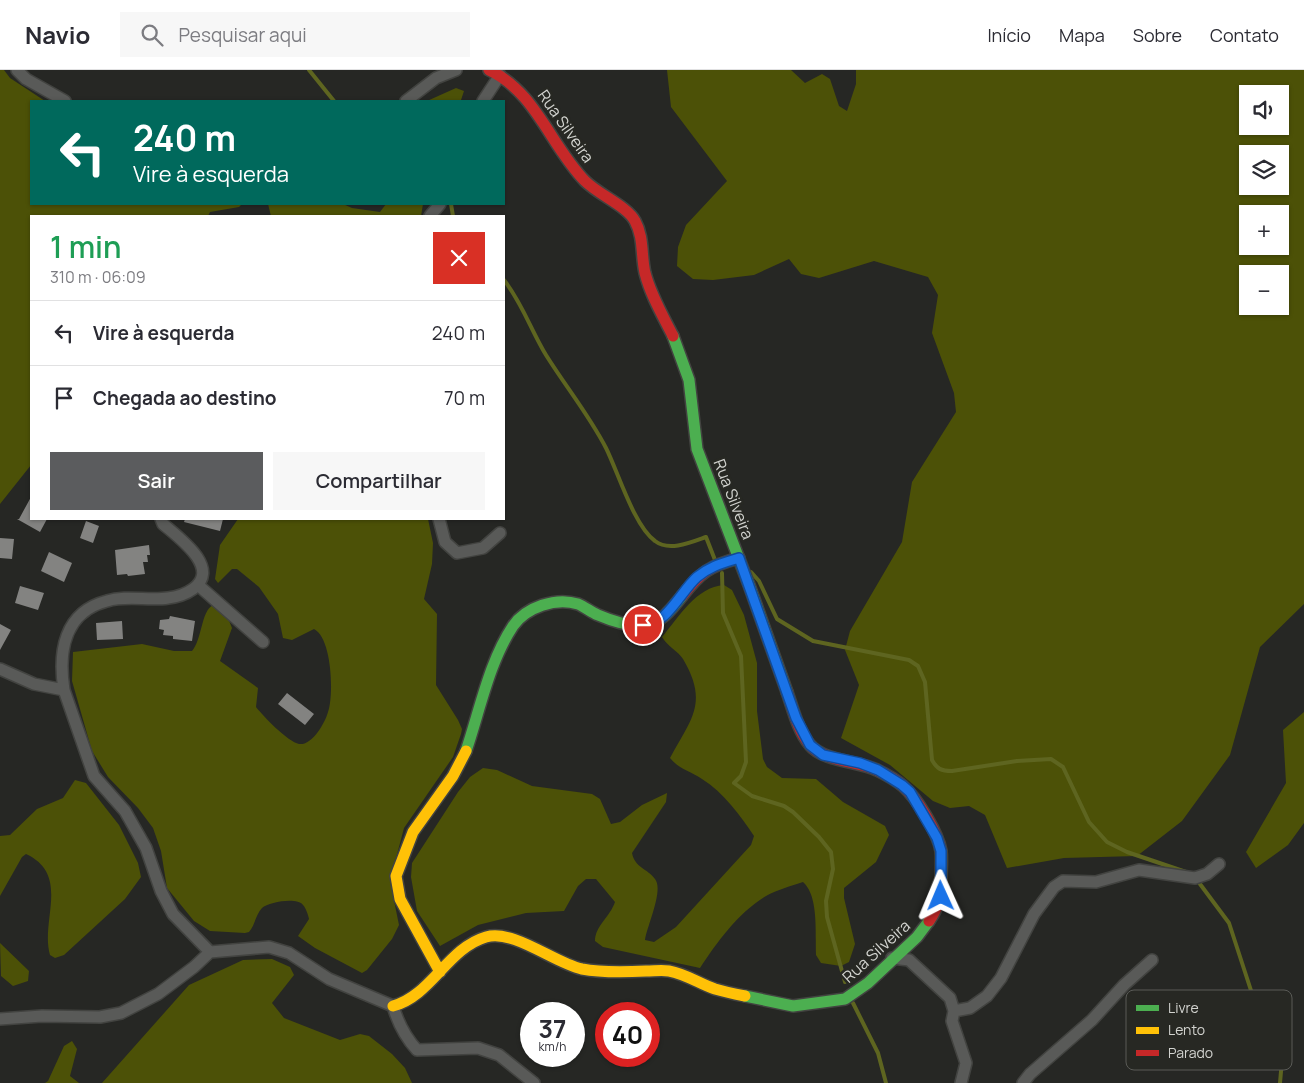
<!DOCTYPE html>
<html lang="pt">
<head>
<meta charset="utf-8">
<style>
  :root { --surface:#fff; --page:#f7f7f7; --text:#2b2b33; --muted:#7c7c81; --line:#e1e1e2; --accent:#5b5c5e }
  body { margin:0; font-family:Manrope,sans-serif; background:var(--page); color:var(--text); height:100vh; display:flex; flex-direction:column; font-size:19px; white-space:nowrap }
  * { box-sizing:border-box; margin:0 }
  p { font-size:16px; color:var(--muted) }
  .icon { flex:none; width:28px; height:28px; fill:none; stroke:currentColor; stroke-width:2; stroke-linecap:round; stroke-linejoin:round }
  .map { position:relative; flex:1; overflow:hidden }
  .sheet { position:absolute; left:30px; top:145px; width:475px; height:305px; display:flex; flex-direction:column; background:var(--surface); border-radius:0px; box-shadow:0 1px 4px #0004 }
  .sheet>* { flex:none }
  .top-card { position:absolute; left:30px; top:30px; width:475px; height:105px; border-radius:0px; box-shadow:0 1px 4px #0004; background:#00695c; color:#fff; overflow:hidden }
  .buttons { position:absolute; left:1239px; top:15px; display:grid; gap:10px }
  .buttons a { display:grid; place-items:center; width:50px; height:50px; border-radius:0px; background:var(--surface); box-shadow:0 1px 4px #0004; font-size:25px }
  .speed { position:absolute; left:520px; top:932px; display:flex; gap:10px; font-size:25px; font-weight:700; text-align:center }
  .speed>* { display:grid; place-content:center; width:65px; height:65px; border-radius:50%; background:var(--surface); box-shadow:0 1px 4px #0004; line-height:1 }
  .speed small { font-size:12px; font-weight:400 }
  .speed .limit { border:8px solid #d22; background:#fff; color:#111 }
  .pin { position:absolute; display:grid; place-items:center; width:42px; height:42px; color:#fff; margin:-21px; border:2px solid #fff; border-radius:50%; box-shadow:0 1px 5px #0007 }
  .me { position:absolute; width:55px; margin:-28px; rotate:359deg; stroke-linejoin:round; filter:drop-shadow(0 0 4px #0008) }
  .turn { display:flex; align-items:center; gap:18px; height:105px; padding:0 20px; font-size:22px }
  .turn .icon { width:65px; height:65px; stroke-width:2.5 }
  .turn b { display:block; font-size:35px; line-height:42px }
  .round { display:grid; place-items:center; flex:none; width:52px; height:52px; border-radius:0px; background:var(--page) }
  .summary { display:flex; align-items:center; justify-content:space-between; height:85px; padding:0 20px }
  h1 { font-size:30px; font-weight:600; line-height:38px; color:#1e9e55 }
  .primary-button { display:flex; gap:10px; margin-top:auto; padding:10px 20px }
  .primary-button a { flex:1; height:58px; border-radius:0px; background:var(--accent); color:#fff; font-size:20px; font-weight:600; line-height:58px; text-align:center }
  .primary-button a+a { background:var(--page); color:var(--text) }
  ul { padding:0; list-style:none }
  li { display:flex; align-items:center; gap:15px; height:65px; padding:0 20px; border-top:1px solid var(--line) }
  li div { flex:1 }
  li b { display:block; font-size:19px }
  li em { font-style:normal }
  header { display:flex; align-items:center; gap:30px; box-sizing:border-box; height:70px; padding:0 25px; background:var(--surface); border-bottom:1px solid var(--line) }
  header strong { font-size:24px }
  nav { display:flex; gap:28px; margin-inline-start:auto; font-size:18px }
  .search { width:350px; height:45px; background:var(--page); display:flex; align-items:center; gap:12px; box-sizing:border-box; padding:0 18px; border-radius:0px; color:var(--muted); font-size:19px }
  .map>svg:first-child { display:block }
  .forest { fill:#4c5107; fill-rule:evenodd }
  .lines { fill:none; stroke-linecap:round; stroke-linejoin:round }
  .stream { stroke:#5e6520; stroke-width:4 }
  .building { fill:#838381 }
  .street-casing { stroke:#424340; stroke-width:14 }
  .fast-casing { stroke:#424340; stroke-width:14 }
  .slow-casing { stroke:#424340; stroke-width:14 }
  .jam-casing { stroke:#424340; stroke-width:14 }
  .street { stroke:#595a58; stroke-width:11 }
  .fast { stroke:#4caf50; stroke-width:11 }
  .slow { stroke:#ffc107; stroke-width:11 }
  .jam { stroke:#c62828; stroke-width:11 }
  .route-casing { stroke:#114b97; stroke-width:12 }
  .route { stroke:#1a73e8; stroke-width:9 }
  .labels { text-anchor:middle; stroke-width:5; stroke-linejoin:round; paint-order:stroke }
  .street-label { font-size:16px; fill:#d2d3cf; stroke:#272823 }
  .key { fill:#272823; stroke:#5a5b57; stroke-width:1 }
  .key-label { font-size:14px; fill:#d2d3cf }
</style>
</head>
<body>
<header>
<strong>Navio</strong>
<div class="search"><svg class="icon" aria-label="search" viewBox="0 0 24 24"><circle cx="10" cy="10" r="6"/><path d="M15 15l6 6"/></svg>Pesquisar aqui</div>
<nav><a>Início</a><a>Mapa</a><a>Sobre</a><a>Contato</a></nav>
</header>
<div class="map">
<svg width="1304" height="1013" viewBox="0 0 1304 1013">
  <rect width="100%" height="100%" fill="#262724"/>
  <path class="forest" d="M0,0H4L10,8L45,31H31V134H242L239,137L210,142L208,146H31V395L0,434Z
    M667,0H791L805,13L822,4L830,9L839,36L847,41L856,14V0H1304V534L1260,577L1230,685L1182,751L1137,786L1064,788L1007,798L985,745L969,736L950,738L933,731L890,695L841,668L859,615L845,580L850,561L902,472L912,412L956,342L954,323L932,263L938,225L928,207L874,191L819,208L801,204L789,189L754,205L713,210L693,209L677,196L678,177L686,155L727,111L671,37ZM1248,24H1280V56H1248ZM1248,84H1280V116H1248ZM1248,144H1280V176H1248ZM1248,204H1280V236H1248Z
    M456,18L464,21L461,30L427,31Z
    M268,134H343L352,138L380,142L386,134H423L421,146H271Z
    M238,449H428L433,473L432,494L424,529L437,544L436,615L458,650L462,659L461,664L453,687L404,758L390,811L399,855L392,869L367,900L362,903L315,878L298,866L309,849C308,845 306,838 303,835C297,827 269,832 262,838C256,844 255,855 249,862L245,863L210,861L194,851L167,818L161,781L153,758L138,738L108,707L92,681L72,611L73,582L142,574L174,581H192C202,570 201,541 213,535L228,548L232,558L220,591L258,618L256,637C263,646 288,672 299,674C312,676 325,653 328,642C334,625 332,568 314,559L292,570L283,568L278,544L259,517L237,499H232L218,513L215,509L220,475Z
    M724,515L732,520L744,545L757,593V641L763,689L767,697L782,708L816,709L843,732L885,756L889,765L876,792L844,818V828L855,874L849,892L841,896L821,893L816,885C815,864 819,826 803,812C791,816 777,820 766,826C739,842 717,872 700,898L603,877L595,871C595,856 610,847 615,832L596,809H586L578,816L564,841L526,843L478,855L440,876L417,841L411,807L412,793L458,722L470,707L483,698L497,700L532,716L592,724L600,729L611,754L620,752L642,735L667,723L666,732L632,783C635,798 647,798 655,809C664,820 647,856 645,870L654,872L676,857L751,775L754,766C740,745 724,723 702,709C690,701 679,699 670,688C691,649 709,633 683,589C678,581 668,577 662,567C679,547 696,517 724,515Z
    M1304,642V753L1288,775L1256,798L1246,782L1286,713L1283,660Z
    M75,710L86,713L119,755L138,793L141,807L125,829L64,885L55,888L50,885C40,851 71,805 26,784L22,787L0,826V766L10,765L37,739L63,728Z
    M0,873L29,901L28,911L13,916L1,906Z
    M272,889L290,897L294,905L272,933L284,948L340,970L360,964L369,966L392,984L405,998L412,1013H102L189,915L243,890Z
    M72,971L77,979L70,1006L79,1013H45L48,1011L64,976Z"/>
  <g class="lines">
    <path class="stream" d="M309,0L334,31
      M451,134L453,146
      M504,210C522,233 531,260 546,285C566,317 589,345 606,378C618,402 634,456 655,471C669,482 692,472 706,467L715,490
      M751,502L759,511L777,549L813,571L909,590L918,596L925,612L932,690C937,699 941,701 952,701L1017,691L1051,689L1063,697L1089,752L1107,772L1127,782L1186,802
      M722,503L723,543L741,586L746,692L741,706L734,713L752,726L784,736L793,742L819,767L831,782L833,799L826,831L827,847L845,912
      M1200,814L1229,853L1259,945L1282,990L1280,1013
      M853,933L878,983L886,1013"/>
  </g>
  <path class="building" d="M31,427V449H47L40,462L17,449H19Z
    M185,449H223L220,461L184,452Z
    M86,451L99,456L93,473L80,468Z
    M0,468L14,469L12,489L0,488Z
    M149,475L150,485H147L148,492H143L145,504L128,506L127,504L117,505L115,480Z
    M49,482L72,493L64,512L41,501Z
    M20,516L44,523L38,540L15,533Z
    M170,546L195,551L192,571L173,569V566L163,565L164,560L159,559L160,550L169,549Z
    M122,551L123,569L97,570L96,553Z
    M0,554L11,560L0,580Z
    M287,623L314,644L305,655L278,634Z"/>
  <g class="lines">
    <defs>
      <path id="street" d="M17,0L26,9L65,31
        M406,31L436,8L456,0
        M483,31L500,5
        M430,146L440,134
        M439,449L445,472L457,483L483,478L500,463
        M198,515L263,572
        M0,599L34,614L64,620L94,706L125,741L146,778L161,821L173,844L210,882
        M64,620C58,582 64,542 107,531C126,525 149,531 168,528C177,527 186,524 193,519C222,498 178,467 163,454L161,449
        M892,888L909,890L950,928L954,941L952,951L966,993L961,1013
        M954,941L970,938L987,926L1001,908L1034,844L1054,817L1063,811L1096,812L1139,800L1195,808L1207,804L1219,794
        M0,949L42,946L100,947L121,943L158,924L194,897L210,882L269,877L289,883L329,909L393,936C398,953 405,967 417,980L478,978L499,985L534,1013
        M1023,1013L1030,1004L1092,950L1124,915L1152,890"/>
      <path id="fast" d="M673,266L689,310L697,379L749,515L787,622
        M466,681C480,640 489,592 513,556C526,537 556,527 578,534C585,537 591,542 598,545C612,551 632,557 647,555C661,553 673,537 682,526
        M745,926L793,936L845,929L868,913L917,867L929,851"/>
      <path id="slow" d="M440,902L400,829L396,806L413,762L453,706L466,681
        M393,936C431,926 448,878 486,867C514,859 554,893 582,899C603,903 626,902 646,901C654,901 662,900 669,901C686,904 700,914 715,919C725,922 735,924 745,926"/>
      <path id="jam" d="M489,0C536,22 550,75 585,111C599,125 627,136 635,151C644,167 641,186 645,203C651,226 663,246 673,266
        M682,526C701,502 709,496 739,488
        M787,622C793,639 798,661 810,675C823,691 857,691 877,700C885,704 896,710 903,716C917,728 938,763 941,781C942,790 941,799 941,808C941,825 939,837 929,851"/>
    </defs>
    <use href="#street" class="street-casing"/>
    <use href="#fast" class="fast-casing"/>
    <use href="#slow" class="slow-casing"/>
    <use href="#jam" class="jam-casing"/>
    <use href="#street" class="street"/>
    <use href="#fast" class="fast"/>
    <use href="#slow" class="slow"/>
    <use href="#jam" class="jam"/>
  </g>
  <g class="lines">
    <defs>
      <path id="route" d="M643,555C666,556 681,521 697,507C710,496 723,493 739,488L796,648L810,675L823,685L860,693L878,700L902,715L910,722L937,768L941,781V826"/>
    </defs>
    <use href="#route" class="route-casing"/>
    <use href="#route" class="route"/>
  </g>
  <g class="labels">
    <g class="street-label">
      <text transform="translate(566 56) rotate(55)" y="6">Rua Silveira</text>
      <text transform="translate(734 429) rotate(69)" y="6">Rua Silveira</text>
      <text transform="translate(876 881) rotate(-42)" y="6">Rua Silveira</text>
    </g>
  </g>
  <rect x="1126" y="920" width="166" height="80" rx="8" class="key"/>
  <rect x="1136" y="935" width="23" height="6" fill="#4caf50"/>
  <rect x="1136" y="957" width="23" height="7" fill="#ffc107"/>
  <rect x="1136" y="980" width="23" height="6" fill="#c62828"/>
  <g class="key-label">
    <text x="1168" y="943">Livre</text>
    <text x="1168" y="965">Lento</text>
    <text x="1168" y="988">Parado</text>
  </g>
</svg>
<div class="buttons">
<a><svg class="icon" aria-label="sound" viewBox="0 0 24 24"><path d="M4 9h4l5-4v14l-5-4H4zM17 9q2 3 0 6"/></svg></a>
<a><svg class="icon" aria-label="layers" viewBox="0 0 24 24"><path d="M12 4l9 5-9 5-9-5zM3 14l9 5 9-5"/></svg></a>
<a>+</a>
<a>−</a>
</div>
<div class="speed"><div>37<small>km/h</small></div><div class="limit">40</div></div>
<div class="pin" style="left:643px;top:555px;background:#d93025"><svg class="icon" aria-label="arrive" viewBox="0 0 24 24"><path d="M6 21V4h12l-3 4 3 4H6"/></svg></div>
<svg class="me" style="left:941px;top:826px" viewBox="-20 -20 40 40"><path d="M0-17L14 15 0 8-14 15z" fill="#1a73e8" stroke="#fff" stroke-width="4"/></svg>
<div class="top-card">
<div class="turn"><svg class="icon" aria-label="left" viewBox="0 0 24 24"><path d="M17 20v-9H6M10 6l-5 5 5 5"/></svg><div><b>240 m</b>Vire à esquerda</div></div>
</div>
<section class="sheet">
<div class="summary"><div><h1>1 min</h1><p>310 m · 06:09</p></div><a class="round" style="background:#d93025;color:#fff"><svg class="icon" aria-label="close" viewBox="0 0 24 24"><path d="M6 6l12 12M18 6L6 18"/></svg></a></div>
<ul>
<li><svg class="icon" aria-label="left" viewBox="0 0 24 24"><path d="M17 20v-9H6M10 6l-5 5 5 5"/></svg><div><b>Vire à esquerda</b></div><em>240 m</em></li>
<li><svg class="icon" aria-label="arrive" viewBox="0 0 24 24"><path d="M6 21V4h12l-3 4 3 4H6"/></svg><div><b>Chegada ao destino</b></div><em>70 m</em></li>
</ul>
<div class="primary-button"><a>Sair</a><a>Compartilhar</a></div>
</section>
</div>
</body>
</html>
